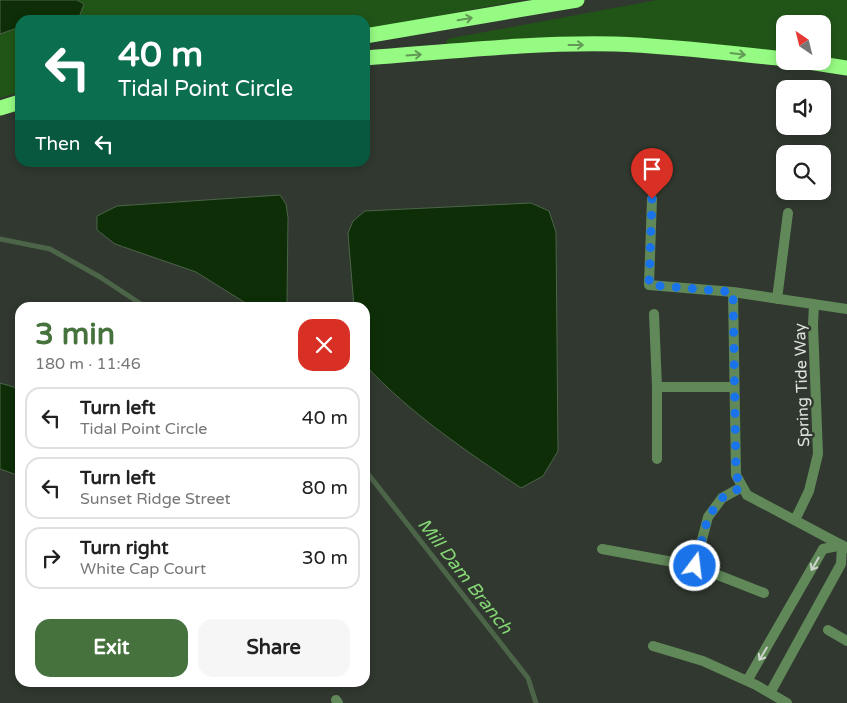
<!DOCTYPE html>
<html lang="en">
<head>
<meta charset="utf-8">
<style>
  :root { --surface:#fff; --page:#f6f6f6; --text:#222; --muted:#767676; --line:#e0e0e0; --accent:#46723d }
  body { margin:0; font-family:"Varela Round",sans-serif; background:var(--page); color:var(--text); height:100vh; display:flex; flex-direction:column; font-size:19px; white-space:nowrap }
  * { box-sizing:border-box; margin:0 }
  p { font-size:16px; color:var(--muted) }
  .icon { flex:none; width:28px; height:28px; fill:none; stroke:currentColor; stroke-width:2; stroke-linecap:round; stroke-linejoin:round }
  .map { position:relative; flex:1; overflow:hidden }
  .sheet { position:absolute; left:15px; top:302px; width:355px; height:385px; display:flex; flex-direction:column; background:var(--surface); border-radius:15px; box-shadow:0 2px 8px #0003 }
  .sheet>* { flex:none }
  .guide { position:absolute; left:15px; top:15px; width:355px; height:152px; border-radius:15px; box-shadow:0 2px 8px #0003; background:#0b6e4f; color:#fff; overflow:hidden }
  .needle { width:32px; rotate:325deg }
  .fabs { position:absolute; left:776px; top:15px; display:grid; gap:10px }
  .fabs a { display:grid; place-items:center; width:55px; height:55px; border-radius:10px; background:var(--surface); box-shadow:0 2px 8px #0003; font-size:25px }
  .pin { position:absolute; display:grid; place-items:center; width:42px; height:42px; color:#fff; margin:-51px -21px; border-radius:50% 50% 50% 0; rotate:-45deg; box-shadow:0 0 5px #0007 }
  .pin .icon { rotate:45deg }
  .me { position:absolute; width:55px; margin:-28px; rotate:15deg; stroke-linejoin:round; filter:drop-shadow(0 0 4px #0008) }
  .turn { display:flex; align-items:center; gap:18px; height:105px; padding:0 20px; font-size:22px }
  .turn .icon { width:65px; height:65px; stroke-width:2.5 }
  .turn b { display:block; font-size:35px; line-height:42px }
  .then { display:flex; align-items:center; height:48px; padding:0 20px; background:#0003; gap:10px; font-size:19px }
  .round { display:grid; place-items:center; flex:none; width:52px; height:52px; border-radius:15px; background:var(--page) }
  .head { display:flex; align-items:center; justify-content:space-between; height:85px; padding:0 20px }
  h1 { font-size:30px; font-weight:700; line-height:38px; color:var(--accent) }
  .button { display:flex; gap:10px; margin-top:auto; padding:10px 20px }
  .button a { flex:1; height:58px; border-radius:15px; background:var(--accent); color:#fff; font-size:20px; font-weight:700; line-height:58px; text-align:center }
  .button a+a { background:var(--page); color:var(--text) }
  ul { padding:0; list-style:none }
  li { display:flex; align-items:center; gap:15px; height:62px; margin:0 10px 8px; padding:0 10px; border:2px solid var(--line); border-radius:15px }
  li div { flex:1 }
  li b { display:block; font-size:19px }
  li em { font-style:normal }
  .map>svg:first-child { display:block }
  .green { fill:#215517 }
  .water { fill:#0d2e07; stroke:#4c6448 }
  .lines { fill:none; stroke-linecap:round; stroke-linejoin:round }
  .stream { stroke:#4c6448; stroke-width:5 }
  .street { stroke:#618859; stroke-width:10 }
  .highway { stroke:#96fb82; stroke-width:15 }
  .oneway { stroke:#639a58 }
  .oneway2 { stroke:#ccd5ca }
  .route { stroke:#1a73e8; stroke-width:9; stroke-dasharray:0 16.2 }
  .labels { text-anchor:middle; stroke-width:5; stroke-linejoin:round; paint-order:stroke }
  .street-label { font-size:16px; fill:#dfe3de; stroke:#30382f }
  .water-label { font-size:18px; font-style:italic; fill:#85d675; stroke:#30382f }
</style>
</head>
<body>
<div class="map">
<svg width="847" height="703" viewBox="0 0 847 703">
  <rect width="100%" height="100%" fill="#30382f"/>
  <path class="green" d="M77,0H522L365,30V20H78L84,4Z
    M657,0H847V63L823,58L822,24H785V53L446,45L447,39Z
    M20,27V92L0,98V34Z"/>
  <path class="water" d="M0,0H77L84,4L78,20H20V27L0,34Z
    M280,195L286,204L288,218L287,304L283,307H252L196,272L115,244L97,230V216L117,206Z
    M531,203L549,211L556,232L558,451L543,476L521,488C465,450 412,415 365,365V308L354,307L348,233L353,221L365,211Z
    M0,383L20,389V476L0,469Z"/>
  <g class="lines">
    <path class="stream" d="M0,239L50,249L100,277L147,308
      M365,470L528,678L536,703"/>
    <path class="street" d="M652,199L649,285L733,292L847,309
      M733,292L736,475L747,495L847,548
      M777,299L788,213
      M654,314L657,387V459
      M657,387H734
      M795,520L809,491L818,454L813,325L814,304
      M602,549L695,566L764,593
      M695,566L708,517L722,498L742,487
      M828,630L847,641
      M653,646L703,661L756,685L787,703
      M747,681L823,549L842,545
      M770,693L841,564L842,545
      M336,700L338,703"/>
    <path class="highway" d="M365,36L577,0
      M365,58C448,52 532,42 615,44C672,46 728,53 785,59
      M802,61L847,68
      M0,108L20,102"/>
  </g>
  <defs><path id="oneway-shaft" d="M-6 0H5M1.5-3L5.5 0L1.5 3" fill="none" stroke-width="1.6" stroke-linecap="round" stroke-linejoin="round" transform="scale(1.25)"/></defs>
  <g class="oneway">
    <use href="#oneway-shaft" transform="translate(465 19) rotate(-10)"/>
    <use href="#oneway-shaft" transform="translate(576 45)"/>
    <use href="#oneway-shaft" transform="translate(738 54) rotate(7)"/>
    <use href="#oneway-shaft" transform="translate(414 55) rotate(-4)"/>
  </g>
  <g class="oneway2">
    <use href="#oneway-shaft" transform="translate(815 564) rotate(120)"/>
    <use href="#oneway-shaft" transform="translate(763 654) rotate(121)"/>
  </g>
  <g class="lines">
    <path class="route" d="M652,199L649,285L733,292L736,475L742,487L722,498L708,517L695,566"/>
  </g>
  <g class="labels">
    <g class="street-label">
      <text transform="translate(801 385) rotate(-92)" y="6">Spring Tide Way</text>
    </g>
    <g class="water-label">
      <text transform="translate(465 576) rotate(52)" y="6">Mill Dam Branch</text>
    </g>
  </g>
</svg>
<div class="fabs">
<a><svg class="needle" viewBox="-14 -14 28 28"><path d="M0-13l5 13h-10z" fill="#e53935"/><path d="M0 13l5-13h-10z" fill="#767676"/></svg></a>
<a><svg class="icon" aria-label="sound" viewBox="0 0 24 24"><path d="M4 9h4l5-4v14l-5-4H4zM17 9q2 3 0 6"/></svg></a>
<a><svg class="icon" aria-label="search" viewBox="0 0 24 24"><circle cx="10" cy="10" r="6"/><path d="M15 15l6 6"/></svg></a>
</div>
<div class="pin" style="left:652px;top:199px;background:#d93025"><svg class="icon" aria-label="arrive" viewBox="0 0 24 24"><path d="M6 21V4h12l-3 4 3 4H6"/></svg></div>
<svg class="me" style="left:695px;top:566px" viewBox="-20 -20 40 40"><circle r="17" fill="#1a73e8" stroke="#fff" stroke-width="3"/><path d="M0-11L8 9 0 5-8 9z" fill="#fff"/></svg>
<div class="guide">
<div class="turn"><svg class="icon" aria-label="left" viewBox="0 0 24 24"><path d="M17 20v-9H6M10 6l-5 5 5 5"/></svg><div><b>40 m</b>Tidal Point Circle</div></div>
<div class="then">Then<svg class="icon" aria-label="left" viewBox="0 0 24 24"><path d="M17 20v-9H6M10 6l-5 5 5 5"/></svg></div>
</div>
<section class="sheet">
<div class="head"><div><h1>3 min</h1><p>180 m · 11:46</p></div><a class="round" style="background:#d93025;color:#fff"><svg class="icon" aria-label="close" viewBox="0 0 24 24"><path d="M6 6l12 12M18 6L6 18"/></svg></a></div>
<ul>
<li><svg class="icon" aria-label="left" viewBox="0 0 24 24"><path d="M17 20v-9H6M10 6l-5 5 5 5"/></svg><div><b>Turn left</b><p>Tidal Point Circle</p></div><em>40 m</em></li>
<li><svg class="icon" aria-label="left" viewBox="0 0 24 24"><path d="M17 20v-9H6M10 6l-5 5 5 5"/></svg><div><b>Turn left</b><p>Sunset Ridge Street</p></div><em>80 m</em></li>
<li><svg class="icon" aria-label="right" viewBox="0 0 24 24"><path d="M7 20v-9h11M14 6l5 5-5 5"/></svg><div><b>Turn right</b><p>White Cap Court</p></div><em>30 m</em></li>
</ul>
<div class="button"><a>Exit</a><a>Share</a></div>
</section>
</div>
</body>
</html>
